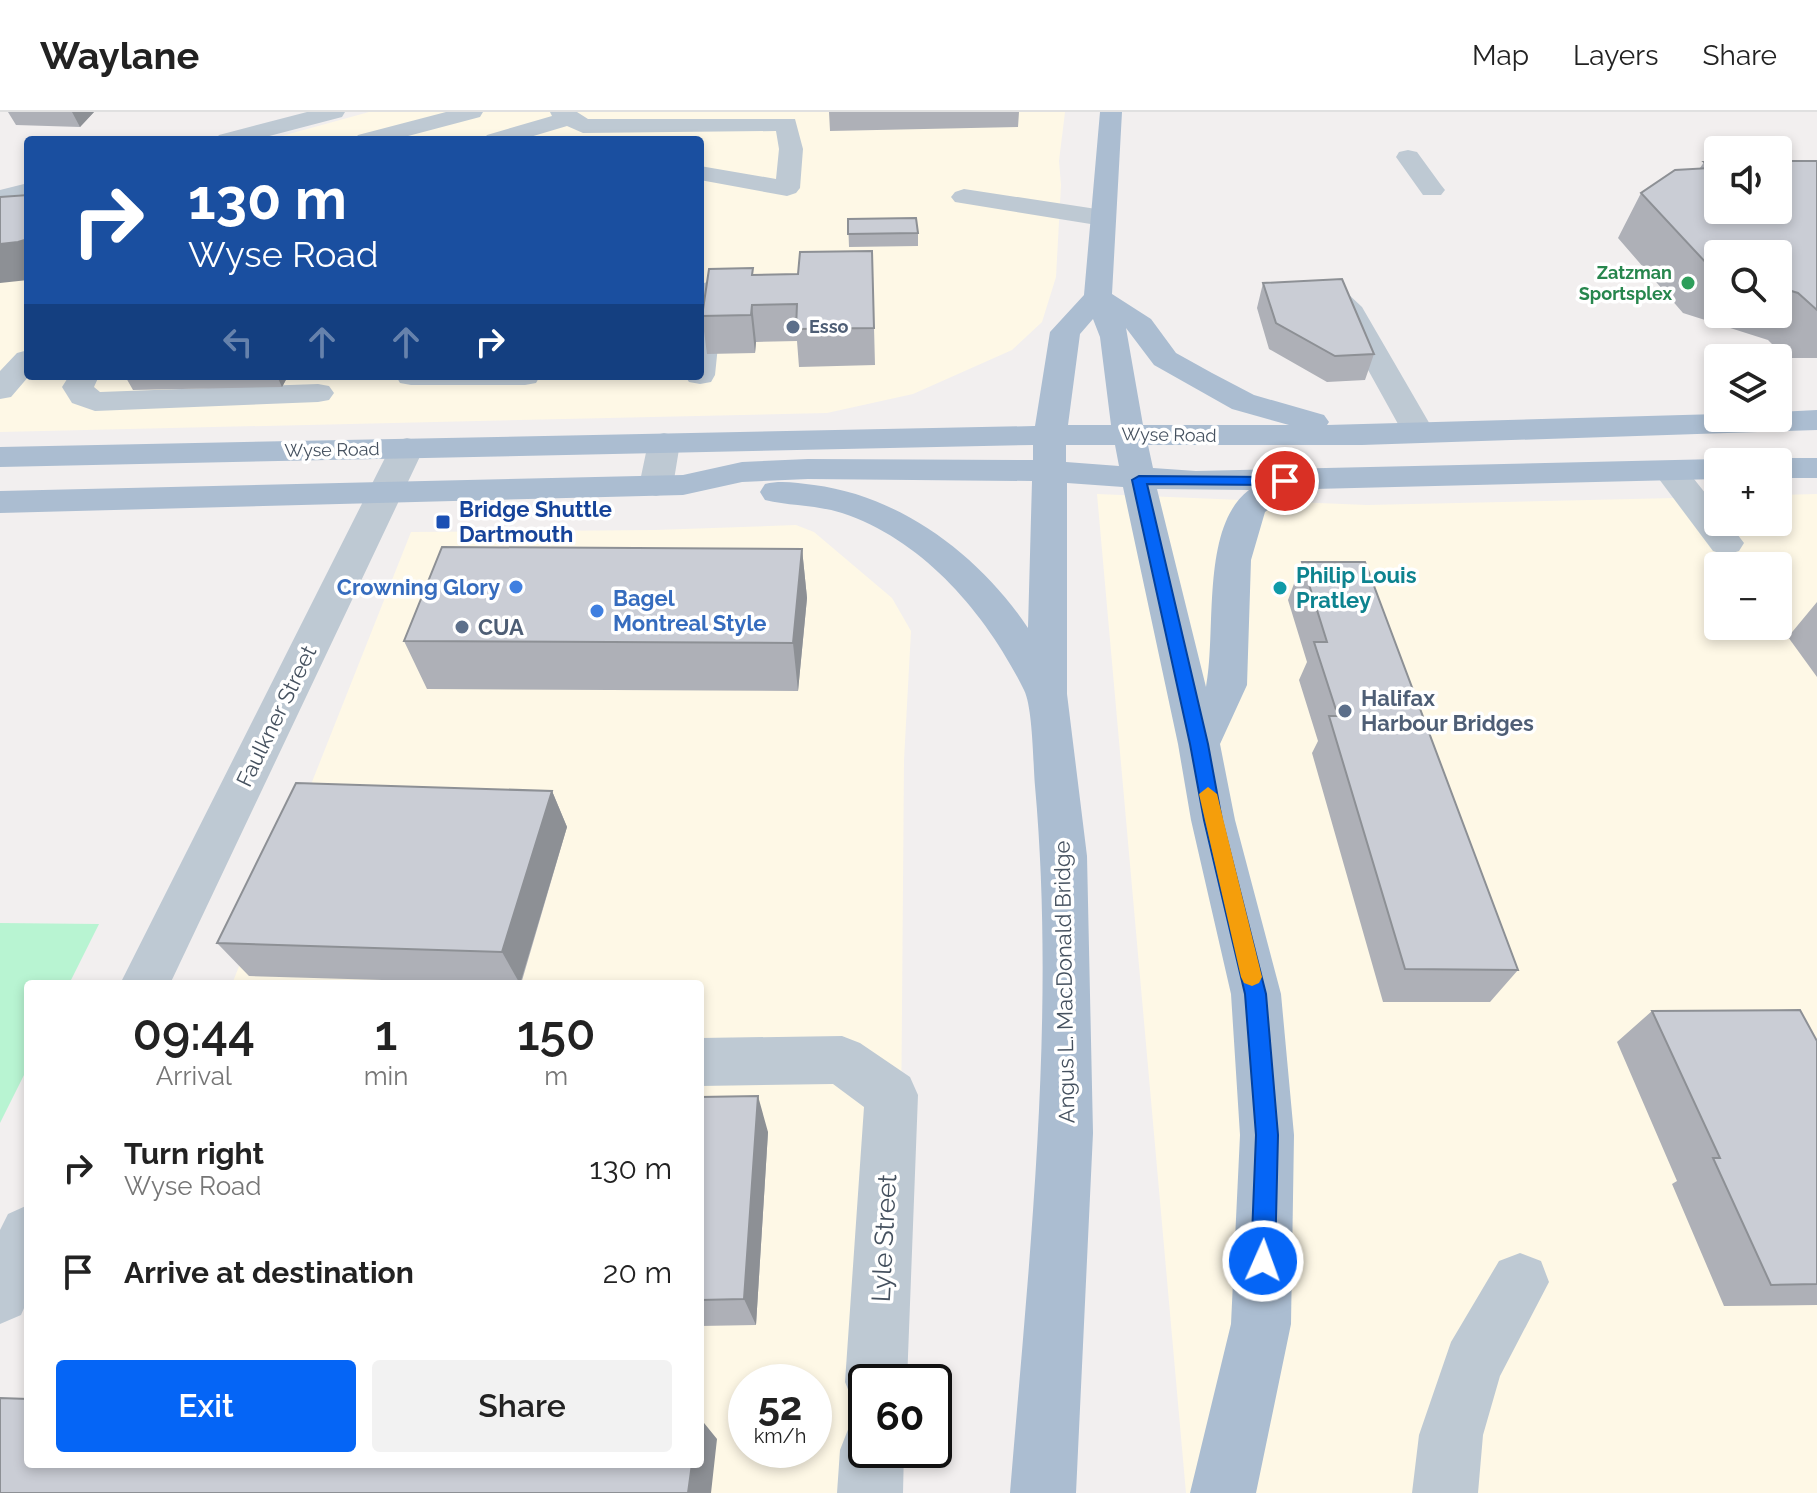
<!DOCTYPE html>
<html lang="en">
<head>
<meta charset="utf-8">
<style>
  :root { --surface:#fff; --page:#f2f2f2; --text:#222; --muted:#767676; --line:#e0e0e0; --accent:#0565f6 }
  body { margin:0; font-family:Raleway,sans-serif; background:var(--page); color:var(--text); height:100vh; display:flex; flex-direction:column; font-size:30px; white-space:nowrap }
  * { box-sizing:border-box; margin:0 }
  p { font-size:26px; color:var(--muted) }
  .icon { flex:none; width:44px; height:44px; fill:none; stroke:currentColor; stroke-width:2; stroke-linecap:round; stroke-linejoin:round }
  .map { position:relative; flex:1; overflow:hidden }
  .panel { position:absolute; left:24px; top:868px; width:680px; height:488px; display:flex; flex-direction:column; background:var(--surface); border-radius:8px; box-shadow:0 4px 12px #0003 }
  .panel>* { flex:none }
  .guide { position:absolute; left:24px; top:24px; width:680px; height:244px; border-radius:8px; box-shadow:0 4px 12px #0003; background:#1a4fa0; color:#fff; overflow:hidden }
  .buttons { position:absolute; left:1704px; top:24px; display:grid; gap:16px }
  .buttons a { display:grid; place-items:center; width:88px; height:88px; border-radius:8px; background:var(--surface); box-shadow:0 4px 12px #0003; font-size:40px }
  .speed { position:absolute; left:728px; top:1252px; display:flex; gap:16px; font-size:40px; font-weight:700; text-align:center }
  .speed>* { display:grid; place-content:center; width:104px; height:104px; border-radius:50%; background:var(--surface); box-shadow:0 4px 12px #0003; line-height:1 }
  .speed small { font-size:20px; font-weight:400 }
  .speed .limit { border:4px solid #111; border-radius:12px; background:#fff; color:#111 }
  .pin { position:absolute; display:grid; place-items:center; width:68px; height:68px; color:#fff; margin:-34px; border:4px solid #fff; border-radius:50%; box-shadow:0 2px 8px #0007 }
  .me { position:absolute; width:88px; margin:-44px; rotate:2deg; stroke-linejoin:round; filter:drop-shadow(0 0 6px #0008) }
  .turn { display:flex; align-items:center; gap:28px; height:168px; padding:0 32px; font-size:36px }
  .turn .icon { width:104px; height:104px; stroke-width:2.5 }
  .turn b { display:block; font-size:56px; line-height:68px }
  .lanes { display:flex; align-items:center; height:76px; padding:0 32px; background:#0003; justify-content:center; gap:40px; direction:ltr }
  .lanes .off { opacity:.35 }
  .eta { display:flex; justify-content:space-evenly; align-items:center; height:136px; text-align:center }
  .eta b { font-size:48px; font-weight:600; line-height:56px }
  .primary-button { display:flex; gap:16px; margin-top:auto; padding:16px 32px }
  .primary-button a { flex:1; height:92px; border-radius:8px; background:var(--accent); color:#fff; font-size:32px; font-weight:600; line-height:92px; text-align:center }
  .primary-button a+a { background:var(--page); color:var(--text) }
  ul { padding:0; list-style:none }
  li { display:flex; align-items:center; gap:24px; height:104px; padding:0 32px }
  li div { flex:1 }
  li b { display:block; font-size:30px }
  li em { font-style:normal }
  header { display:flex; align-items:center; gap:48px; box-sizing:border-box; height:112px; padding:0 40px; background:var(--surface); border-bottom:2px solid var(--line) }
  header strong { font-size:38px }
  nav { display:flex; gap:44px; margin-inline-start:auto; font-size:28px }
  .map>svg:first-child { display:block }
  .commercial { fill:#fef8e6; fill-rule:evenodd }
  .green { fill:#b8f4d2 }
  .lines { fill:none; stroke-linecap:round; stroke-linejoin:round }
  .minor { fill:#bec9d3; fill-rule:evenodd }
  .major { fill:#abbdd1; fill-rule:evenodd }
  .wall { fill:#aeb0b7; fill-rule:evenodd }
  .shaded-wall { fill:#8d9095 }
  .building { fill:#cacdd5; stroke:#8d9095; stroke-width:2 }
  .route { fill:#0565f6; stroke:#0342a0; stroke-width:2 }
  .slow { fill:#f59e0b }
  .leisure-dot { fill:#2e9e5b; stroke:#fff; stroke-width:3 }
  .service-dot { fill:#5c6f8a; stroke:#fff; stroke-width:3 }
  .transit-dot { fill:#1a4fb4; stroke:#fff; stroke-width:3 }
  .shop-dot { fill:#3f7fe0; stroke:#fff; stroke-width:3 }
  .culture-dot { fill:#0f9aa8; stroke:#fff; stroke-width:3 }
  .labels { text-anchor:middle; stroke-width:7; stroke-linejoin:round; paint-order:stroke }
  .far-leisure-label { font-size:18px; font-weight:bold; fill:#27864d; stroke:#fff; text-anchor:end }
  .far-service-label { font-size:18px; font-weight:bold; fill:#4e5e75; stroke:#fff; text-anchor:start }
  .far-street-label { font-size:18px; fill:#45515f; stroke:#fff }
  .transit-label { font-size:22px; font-weight:bold; fill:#164399; stroke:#fff; text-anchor:start }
  .culture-label { font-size:22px; font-weight:bold; fill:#0d838f; stroke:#fff; text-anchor:start }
  .shop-label { font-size:22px; font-weight:bold; fill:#366cbe; stroke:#fff; text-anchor:end }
  .service-label { font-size:22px; font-weight:bold; fill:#4e5e75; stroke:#fff; text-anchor:start }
  .street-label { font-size:22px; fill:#45515f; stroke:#fff }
  .near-street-label { font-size:26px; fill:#45515f; stroke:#fff }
</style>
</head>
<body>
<header>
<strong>Waylane</strong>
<nav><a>Map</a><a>Layers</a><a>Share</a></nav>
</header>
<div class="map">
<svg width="1817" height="1381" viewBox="0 0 1817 1381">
  <rect width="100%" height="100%" fill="#f2efef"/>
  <path class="commercial" d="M369,0H1065L1059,49L1061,73L1056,165L1042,210L1012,238L913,282L827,301L0,320V98L28,91V264H700V28H267Z
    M1097,382L1367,393L1718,385V410H1778V383L1817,382V1381H1186ZM1718,454H1778V514H1718Z
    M796,413L814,420L892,486L911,519L904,648L899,1270H866V1338L898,1381H309L700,1352V872H232L411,420L655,418ZM746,1270H814V1338H746Z"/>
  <path class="green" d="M0,811L99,812L69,872H28V955L0,1011Z"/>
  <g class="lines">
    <path class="minor" d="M307,0H345L342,5L254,28H215L219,23Z
      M446,0H483L480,5L393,28H354L358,23Z
      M550,0H577L588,7H795L803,37L800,76L796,81L787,84L700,68V54L776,67L779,37L776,19L583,21L567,14L520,28H483L487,23L552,4Z
      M1408,38L1417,40L1441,73L1445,78L1441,83H1423L1396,45L1399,40Z
      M28,71V87L0,94V78Z
      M964,77L1103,98L1112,100L1116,106L1112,112L1103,114L955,90L951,85L955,80Z
      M726,164L736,166L740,172L723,185L715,263L711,270L700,272L689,270L685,264H700V177L704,171Z
      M1336,177L1346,180L1362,195L1435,321L1431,328L1419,331L1407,328L1403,321L1336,200L1322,186L1326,180Z
      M28,238L29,264L11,285L0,287V259L17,241Z
      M69,264H99L94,275L100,280L318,272L329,274L334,281L329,288L318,290L95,299L72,291L62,275Z
      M396,264H540L536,271L525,273H411L400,271Z
      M664,321L676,324L680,331L673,374L668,381L656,384L644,381L639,374L648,331L652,324Z
      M407,326L419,329L424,336L170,872H120L390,336L395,329Z
      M1670,349L1682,352L1718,397V410H1728L1744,431L1739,439L1726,443L1713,439L1653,359L1658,352Z
      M842,924L860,931L910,965L918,983L907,1270H866V1297L854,1292L845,1270L864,995L833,972L700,974V926Z
      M28,1093V1187L21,1203L0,1212V1118L8,1102Z
      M1520,1141L1541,1149L1549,1170L1500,1264L1483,1323L1478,1381H1412L1419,1323L1451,1230L1499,1149Z
      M866,1308V1338H904L903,1381H837L840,1338L849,1315Z"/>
    <path class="major" d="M1100,0H1122L1112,182L1151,207L1176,241L1212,261L1254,283L1324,303L1329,310L1327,313L1718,302V306H1778V300L1817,298V318L1362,333H1148L1153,356L1196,359L1718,347L1730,350H1718V367L1314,377L1311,380L1274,393L1265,400L1251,448L1247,573L1220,632L1235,708L1281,882L1294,1023L1291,1212L1256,1381H1190L1231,1212L1240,1023L1231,882L1191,708L1178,632L1123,375L1067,371V582L1087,744L1093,1021L1076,1381H1010C1029,1147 1056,908 1035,674C1033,652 1033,596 1024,578C987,503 924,428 842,401C817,393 790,394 765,388L760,380L765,372C781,368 797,371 814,373C901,384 980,444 1028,516L1032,369L808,367L742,370L683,383L0,401V379L683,363L742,350L808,347L1033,348V333L0,355V335L1035,314L1050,220L1084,183ZM1093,207L1100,225L1111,313H1068L1080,222ZM1126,216L1154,253L1232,297L1289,313H1143ZM1066,333H1115L1119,354L1066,350ZM1157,377L1249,378C1200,415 1217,520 1206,575Z
      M1778,346H1817V366H1778V350H1765Z"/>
  </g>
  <path class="wall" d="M8,0H94L80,15L16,13Z
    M829,0H1019L1018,15L830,19Z
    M1817,49V246H1786L1768,228L1683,201L1618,126L1641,81L1700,56L1704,50ZM1718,142H1778V202H1718Z
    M848,107L918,121V134L849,135Z
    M872,139L875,253L799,255L797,229L756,230L755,241L707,242L702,204L754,163L798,162Z
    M1263,171L1374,242L1365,268L1327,270L1269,237L1257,196Z
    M125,264H288L282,275L133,278Z
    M802,437L807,486L798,579L427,577L404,529Z
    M1302,450L1518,858L1490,890H1383L1312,641L1318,629L1299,568L1307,550L1288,488Z
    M1817,490V565L1788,525Z
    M552,679L567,715L521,872L249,864L217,831Z
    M1652,899L1817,929V1193L1724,1194L1672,1072L1677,1069L1617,930Z
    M700,985L768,1020L756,1213L700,1214Z"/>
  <path class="shaded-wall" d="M72,0H94L80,15Z
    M28,127V168L0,171V132Z
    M752,193L756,230L755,241L751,203Z
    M277,264H288L282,275Z
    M802,437L807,486L798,579L793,531Z
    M552,679L567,715L520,872L502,840Z
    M758,984L768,1020L756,1213L744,1187Z
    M700,1306L717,1327L711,1381H688L692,1352H700Z"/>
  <path class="building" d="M1778,49H1817V198L1798,181L1778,175V142H1718V157L1709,154L1641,81L1675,58L1711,56L1704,50H1718V98H1778Z
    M28,83V127L18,130L0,132V85Z
    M916,106L918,121L848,122V107Z
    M872,139L874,216L796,217L797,192L752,193L751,203L702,204L709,157L753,156L752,163L798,162L800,140Z
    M1342,167L1374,242L1335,244L1276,211L1263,171Z
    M442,435L802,437L793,531L404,529Z
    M1302,450H1365L1518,858L1405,857L1329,604H1338L1314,530H1327Z
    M296,671L552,679L502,840L217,831Z
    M1800,898L1817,929V1172L1771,1173L1713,1046H1720L1652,899Z
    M758,984L744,1187L700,1188V985Z
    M0,1286L28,1287V1352H692L688,1381H0Z"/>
  <path class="route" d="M1139,364L1285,365L1292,369L1285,373L1147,372L1208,632L1222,708L1266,882L1278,1023L1275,1149L1272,1158L1263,1161L1254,1158L1251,1149L1256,1023L1245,882L1204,708L1190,632L1132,368Z"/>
  <path class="slow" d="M1208,675L1217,682L1262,865L1259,871L1252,874L1244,871L1241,865L1199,682Z"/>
  <circle class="leisure-dot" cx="1688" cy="171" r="8"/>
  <g class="service-dot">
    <circle cx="793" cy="215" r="8"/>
    <circle cx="462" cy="515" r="8"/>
    <circle cx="1345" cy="599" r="8"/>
  </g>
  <rect class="transit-dot" x="435" y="402" width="16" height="16" rx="4"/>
  <g class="shop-dot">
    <circle cx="516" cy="475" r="8"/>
    <circle cx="597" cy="499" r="8"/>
  </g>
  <circle class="culture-dot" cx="1280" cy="476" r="8"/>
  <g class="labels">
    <g class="far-leisure-label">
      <text x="1672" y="167">Zatzman<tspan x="1672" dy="21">Sportsplex</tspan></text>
    </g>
    <g class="far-service-label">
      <text x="809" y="221">Esso</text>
    </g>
    <g class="far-street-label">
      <text transform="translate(1169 323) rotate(1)" y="6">Wyse Road</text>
      <text transform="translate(332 338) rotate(-1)" y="6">Wyse Road</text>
    </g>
    <g class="transit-label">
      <text x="459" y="405">Bridge Shuttle<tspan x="459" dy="25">Dartmouth</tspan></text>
    </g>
    <g class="culture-label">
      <text x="1296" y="471">Philip Louis<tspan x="1296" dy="25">Pratley</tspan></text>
    </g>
    <g class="shop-label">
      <text x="500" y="483">Crowning Glory</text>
      <text x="613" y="494" text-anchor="start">Bagel<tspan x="613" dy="25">Montreal Style</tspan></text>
    </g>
    <g class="service-label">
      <text x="478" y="523">CUA</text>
      <text x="1361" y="594">Halifax<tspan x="1361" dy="25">Harbour Bridges</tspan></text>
    </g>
    <g class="street-label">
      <text transform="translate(276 604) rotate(-64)" y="8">Faulkner Street</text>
      <text transform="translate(1064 870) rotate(-91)" y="8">Angus L. MacDonald Bridge</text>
    </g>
    <g class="near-street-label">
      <text transform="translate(884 1126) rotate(-87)" y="9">Lyle Street</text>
    </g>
  </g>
</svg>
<div class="buttons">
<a><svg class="icon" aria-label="sound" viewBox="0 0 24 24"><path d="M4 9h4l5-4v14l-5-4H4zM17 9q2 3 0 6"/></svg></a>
<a><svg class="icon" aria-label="search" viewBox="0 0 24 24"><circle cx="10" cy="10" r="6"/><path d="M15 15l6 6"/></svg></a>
<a><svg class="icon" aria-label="layers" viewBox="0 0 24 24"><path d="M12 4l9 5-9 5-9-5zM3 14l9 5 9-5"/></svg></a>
<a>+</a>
<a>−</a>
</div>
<div class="speed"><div>52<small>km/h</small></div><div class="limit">60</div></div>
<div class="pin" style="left:1285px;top:369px;background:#d93025"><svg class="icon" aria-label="arrive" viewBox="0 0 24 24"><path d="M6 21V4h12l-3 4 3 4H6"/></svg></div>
<svg class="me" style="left:1263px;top:1149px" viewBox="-20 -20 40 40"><circle r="17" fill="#0565f6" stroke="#fff" stroke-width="3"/><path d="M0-11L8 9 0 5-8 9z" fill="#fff"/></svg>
<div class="guide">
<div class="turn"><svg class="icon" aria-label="right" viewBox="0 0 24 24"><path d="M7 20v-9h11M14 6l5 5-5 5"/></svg><div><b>130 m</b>Wyse Road</div></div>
<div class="lanes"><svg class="icon off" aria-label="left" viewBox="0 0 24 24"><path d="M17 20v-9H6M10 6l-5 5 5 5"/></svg><svg class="icon off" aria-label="ahead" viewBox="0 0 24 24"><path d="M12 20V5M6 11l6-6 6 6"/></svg><svg class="icon off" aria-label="ahead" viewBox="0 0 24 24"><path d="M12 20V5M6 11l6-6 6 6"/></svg><svg class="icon" aria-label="right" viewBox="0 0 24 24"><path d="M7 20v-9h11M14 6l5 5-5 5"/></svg></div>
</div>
<section class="panel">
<div class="eta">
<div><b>09:44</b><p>Arrival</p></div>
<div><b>1</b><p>min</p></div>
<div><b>150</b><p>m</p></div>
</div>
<ul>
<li><svg class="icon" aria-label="right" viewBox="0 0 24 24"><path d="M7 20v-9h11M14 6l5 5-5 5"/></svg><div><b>Turn right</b><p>Wyse Road</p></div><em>130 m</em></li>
<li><svg class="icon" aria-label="arrive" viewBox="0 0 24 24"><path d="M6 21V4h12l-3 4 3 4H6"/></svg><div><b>Arrive at destination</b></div><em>20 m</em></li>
</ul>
<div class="primary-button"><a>Exit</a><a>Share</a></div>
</section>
</div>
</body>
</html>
